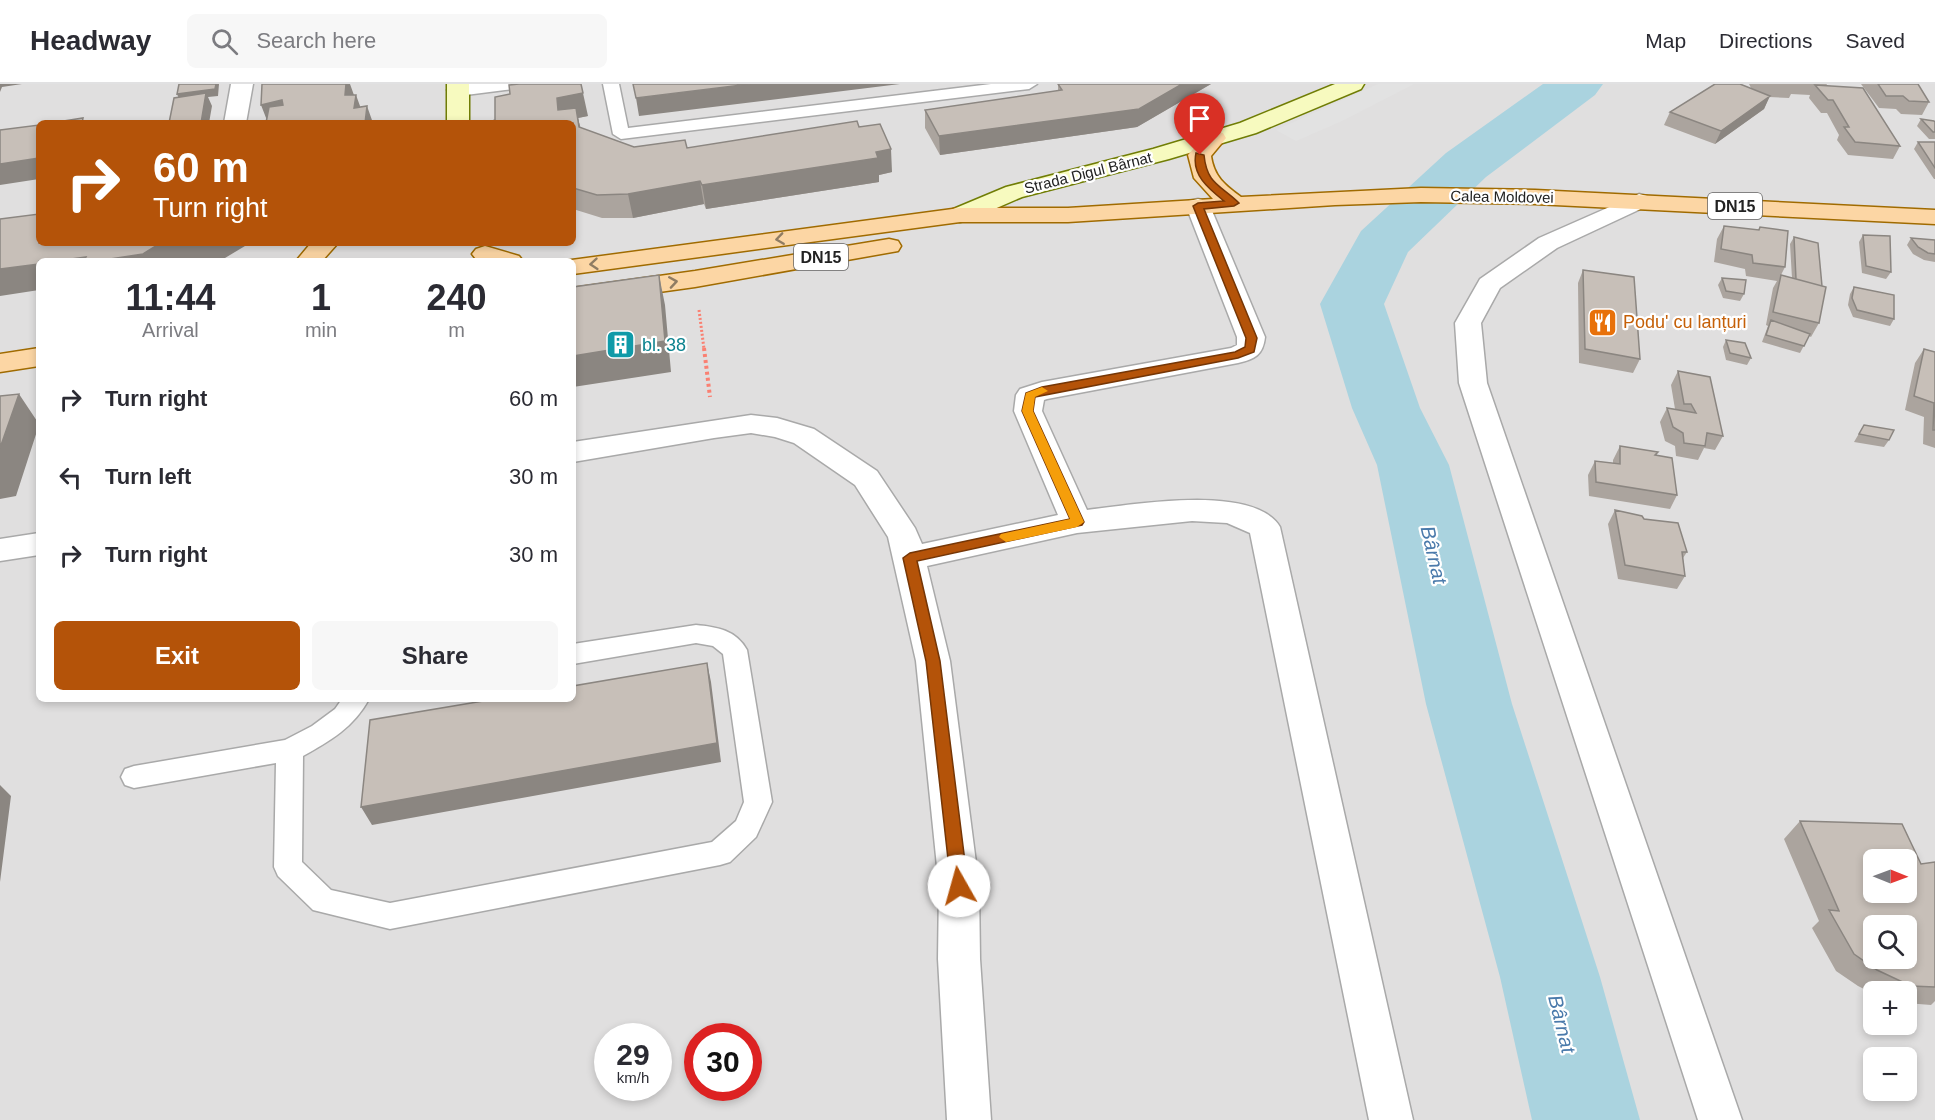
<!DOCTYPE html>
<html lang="en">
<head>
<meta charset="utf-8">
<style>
  :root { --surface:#fff; --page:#f7f7f7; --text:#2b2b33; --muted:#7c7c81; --line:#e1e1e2; --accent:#b45309 }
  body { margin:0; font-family:Helvetica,sans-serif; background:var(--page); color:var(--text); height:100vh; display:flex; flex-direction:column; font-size:22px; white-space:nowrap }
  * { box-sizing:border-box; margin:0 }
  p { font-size:20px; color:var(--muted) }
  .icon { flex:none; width:33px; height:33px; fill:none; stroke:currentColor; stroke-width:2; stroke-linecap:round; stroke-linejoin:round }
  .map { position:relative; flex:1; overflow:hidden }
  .panel { position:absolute; left:36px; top:174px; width:540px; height:444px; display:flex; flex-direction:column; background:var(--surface); border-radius:9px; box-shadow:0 3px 9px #0003 }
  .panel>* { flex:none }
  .hud { position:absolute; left:36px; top:36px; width:540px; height:126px; border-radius:9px; box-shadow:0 3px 9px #0003; background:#b45309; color:#fff; overflow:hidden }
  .needle { width:39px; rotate:91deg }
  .controls { position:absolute; left:1863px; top:765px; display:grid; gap:12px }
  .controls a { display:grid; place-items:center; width:54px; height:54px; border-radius:9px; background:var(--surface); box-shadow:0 3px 9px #0003; font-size:30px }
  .speed { position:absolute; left:594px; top:939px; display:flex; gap:12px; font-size:30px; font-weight:700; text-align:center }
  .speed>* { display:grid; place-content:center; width:78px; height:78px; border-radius:50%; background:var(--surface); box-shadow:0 3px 9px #0003; line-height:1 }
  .speed small { font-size:15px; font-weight:400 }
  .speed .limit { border:9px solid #d22; background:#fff; color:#111 }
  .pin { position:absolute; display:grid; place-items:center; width:51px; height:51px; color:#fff; margin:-62px -26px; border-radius:50% 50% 50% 0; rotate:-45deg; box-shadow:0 0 6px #0007 }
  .pin .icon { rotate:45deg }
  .me { position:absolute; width:66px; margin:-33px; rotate:353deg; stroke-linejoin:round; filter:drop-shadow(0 0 4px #0008) }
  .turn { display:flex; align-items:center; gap:21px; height:126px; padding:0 18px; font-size:27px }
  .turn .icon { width:78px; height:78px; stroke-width:2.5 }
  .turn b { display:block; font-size:42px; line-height:51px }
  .eta { display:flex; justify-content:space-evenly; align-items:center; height:102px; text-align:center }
  .eta b { font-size:36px; font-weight:700; line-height:42px }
  .primary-button { display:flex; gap:12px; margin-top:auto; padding:12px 18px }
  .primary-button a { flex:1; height:69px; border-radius:9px; background:var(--accent); color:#fff; font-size:24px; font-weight:700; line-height:69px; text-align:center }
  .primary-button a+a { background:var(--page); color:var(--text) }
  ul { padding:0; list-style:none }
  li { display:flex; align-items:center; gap:18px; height:78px; padding:0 18px }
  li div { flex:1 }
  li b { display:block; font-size:22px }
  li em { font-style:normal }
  header { display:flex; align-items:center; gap:36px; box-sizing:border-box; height:84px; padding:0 30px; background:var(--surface); border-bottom:2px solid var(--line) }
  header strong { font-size:28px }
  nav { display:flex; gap:33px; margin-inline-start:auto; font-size:21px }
  .search { width:420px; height:54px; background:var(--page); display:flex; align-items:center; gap:15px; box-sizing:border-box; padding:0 21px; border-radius:9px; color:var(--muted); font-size:22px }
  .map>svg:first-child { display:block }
  .residential { fill:#e0dfdf; fill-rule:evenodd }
  .parking { fill:#e2e2e2 }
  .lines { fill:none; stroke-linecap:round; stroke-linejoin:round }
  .river { fill:#aad3df; fill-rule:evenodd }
  .lane-casing { stroke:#a9a9a9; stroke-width:3 }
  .street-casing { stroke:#a9a9a9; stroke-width:3 }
  .secondary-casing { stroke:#707d05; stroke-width:3 }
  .primary-casing { stroke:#a06b00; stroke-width:3 }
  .path-far1 { stroke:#fa8072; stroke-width:3; stroke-dasharray:2 2; stroke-linecap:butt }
  .path { stroke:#fa8072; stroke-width:4; stroke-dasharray:3 3; stroke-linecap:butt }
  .lane { fill:#fff; fill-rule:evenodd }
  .street { fill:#fff; fill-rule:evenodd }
  .secondary { fill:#f7fabf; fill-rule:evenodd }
  .primary { fill:#fcd6a4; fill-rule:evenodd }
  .wall { fill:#aba49e }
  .shaded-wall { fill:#8b8681 }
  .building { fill:#c7bfb8; stroke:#8b8681; stroke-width:1.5; fill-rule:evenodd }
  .oneway { stroke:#8f7c63 }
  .route { fill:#b45309; stroke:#753606; stroke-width:1.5 }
  .slow { fill:#f59e0b }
  .labels { text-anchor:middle; stroke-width:4.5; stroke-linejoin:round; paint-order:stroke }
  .far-street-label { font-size:15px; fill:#222; stroke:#fff }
  .shield { fill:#fff; stroke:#646464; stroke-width:1.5 }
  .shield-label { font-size:16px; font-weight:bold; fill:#222 }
  .food-label { font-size:18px; fill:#c56008; stroke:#fff; text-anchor:start }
  .culture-label { font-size:18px; fill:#0d838f; stroke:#fff; text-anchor:start }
  .water-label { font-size:20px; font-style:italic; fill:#4a7aab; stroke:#fff }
</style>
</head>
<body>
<header>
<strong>Headway</strong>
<div class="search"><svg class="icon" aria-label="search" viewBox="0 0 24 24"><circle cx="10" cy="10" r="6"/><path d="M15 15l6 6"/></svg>Search here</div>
<nav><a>Map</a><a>Directions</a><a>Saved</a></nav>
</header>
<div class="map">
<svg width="1935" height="1036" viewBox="0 0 1935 1036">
  <rect width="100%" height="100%" fill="#f2efe9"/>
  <path class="residential" d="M0,0H1935V1036H0ZM39,39H573V159H39ZM39,177H573V615H39ZM1874,776H1906V808H1874ZM1874,842H1906V874H1874ZM1874,908H1906V940H1874ZM608,952H658V1004H608ZM698,952H748V1004H698ZM1874,974H1906V1006H1874Z"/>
  <path class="parking" d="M1378,0H1414L1342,37L1296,57L1276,46Z"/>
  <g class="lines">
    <path class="river" d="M1543,0H1603L1595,11L1486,93L1408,168L1384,220L1420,324L1449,381L1512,620L1600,893L1640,1036H1532L1500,893L1426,620L1377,381L1352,324L1320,220L1361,147L1446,69Z"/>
    <defs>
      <path id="lane" d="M603,0H619L628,44L991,0H1037L1029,5L621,55L613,50Z
        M696,541C717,543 736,546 747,566L772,718L756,753L730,778L720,781L390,845L313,826L278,792L274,783L276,679L134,704L125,701L121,693L125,685L134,682L285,656L312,642L335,625L342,615H369C354,643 330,657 303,672L302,778L331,806L390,819L712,758L736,737L744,718L723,570L713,562L696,559L573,580V560Z"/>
      <path id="street" d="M231,0H253L246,39H224Z
        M456,0H516L513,5L505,6L458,12L450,11L447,6L450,1Z
        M1639,110L1647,112L1651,117L1647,122L1557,164L1500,204L1481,239L1487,299L1742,1036H1698L1459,299L1455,239L1480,195L1539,154Z
        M1198,115L1207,117L1210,122L1265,253C1263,271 1255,275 1238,279L1047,315L1044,316L1042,327L1087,426C1131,421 1254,399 1280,443L1413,1036H1369L1250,449L1227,439L1192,437L1077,449L927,482L950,577L979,802L980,875L991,1036H947L938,875L939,802L916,577L888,453L855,401L794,359L775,353L751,349L714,354L573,378V358L751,331L777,334L814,345L877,387L915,444L922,460L1058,431L1014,327L1016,311L1020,305L1042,298L1231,264L1237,261V253L1186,122L1189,117Z
        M39,449V471L0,477V455Z"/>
      <path id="secondary" d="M447,0H469V39H447Z
        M1335,0H1364L1361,5L1256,49L1169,75L1022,113L969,136L960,138L951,136L948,131L951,126L1006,103L1153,65L1240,39Z"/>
      <path id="primary" d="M1215,47L1223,49L1226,54L1211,72C1214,93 1225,101 1241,113L1421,104L1535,106L1935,126V140L1535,120L1421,118L1335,121L1068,138H960L573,190V177H564L960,124H1068L1213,115L1194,94L1188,71L1207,49Z
        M889,155L898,157L901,162L898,167L695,203L573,220V204L695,187Z
        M311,159H338L322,177H296Z
        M485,162L519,172L523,177L476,175L472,170L476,165Z
        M39,264V282L0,288V270Z"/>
    </defs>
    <use href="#lane" class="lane-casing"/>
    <use href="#street" class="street-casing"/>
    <use href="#secondary" class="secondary-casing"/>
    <use href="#primary" class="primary-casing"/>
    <path class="path-far1" d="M699,226L704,265"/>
    <path class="path" d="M704,264L710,313"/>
    <use href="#lane" class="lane"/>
    <use href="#street" class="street"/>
    <use href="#secondary" class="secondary"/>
    <use href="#primary" class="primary"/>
  </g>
  <path class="wall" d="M1058,0H1211L1137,43L940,71L925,44V26L1058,7Z
    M1749,0H1827L1826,2L1900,62L1893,75L1848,71L1837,56L1839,51L1827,29H1821L1809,14L1810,11L1791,10L1789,14L1769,13L1764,25L1715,60L1664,41L1670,28L1751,4Z
    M1861,0H1918L1929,18L1922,31L1901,30L1896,25L1879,24Z
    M510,10L588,32L578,34L580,44L634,63L687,64L859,43L892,88L879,91V98L706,125L704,120L633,134H602L573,125V39L495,36Z
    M1921,35L1935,38V55H1929L1917,42Z
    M1918,58H1935V95H1934L1914,65Z
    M1724,142L1758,146L1760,143L1785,183L1781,191L1792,194L1790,160L1794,153L1819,239L1811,253L1809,252L1800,269L1762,258L1768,242L1766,241L1773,204L1777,197L1746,192L1745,185L1714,178L1717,155Z
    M1863,151L1891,188L1886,195L1862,189L1859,158Z
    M1911,154L1935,156V178L1924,176L1913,170L1907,161Z
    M1583,186L1640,275L1633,289L1579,279L1578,199Z
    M1722,194L1744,210L1740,217L1723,214L1718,201Z
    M1854,203L1894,235L1890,242L1853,233L1848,221L1850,210Z
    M1726,256L1751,274L1747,281L1726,276L1723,263Z
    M1924,265L1935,268V364L1923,360L1924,333L1905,326L1915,279Z
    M1678,287L1723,352L1715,366L1704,364L1698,376L1676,372L1675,362L1665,357L1660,338L1667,324L1675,325L1671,301Z
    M1864,341L1889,356L1884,363L1854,358Z
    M1620,362L1658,368L1656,371L1677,411L1670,425L1589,412L1588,391L1595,377L1613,379V376Z
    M1615,426L1644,435L1687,468L1683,474L1685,492L1677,505L1618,495L1608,440Z
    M1800,737L1921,780L1935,778V917L1931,921L1906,919V908H1874V910L1858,902L1836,887L1812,844L1819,837L1784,755Z"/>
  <path class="shaded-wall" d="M0,0H22L2,3L0,8Z
    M216,0H219L218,12L208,13L212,22L209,39H201L180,17L177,10Z
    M341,0H350L355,14L356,11L364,33L353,34Z
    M581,0L588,32L578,34L581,46L558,26L557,14Z
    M750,0H900L639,32L636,14Z
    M1182,0H1211L1137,43L940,71L939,52Z
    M1770,12L1764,25L1715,60L1721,47Z
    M282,16L292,39H268L261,21Z
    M367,22L373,39H365Z
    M891,65L892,88L879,91V98L706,125L702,101Z
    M39,74V95L0,101V80Z
    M700,97L704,120L633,134L628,110Z
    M165,159H250L220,177H97L159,160Z
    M86,173L88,177H57Z
    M39,180V206L0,212V185Z
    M659,191L665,221L671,288L573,303V272Z
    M19,310L39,340V341L16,412L0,415V364Z
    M707,579L711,598L721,678L372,741L361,723Z
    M0,701L11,712L0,798Z"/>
  <path class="building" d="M179,0H216L215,5L177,10Z
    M262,0H346L345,11H356L354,24L367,22L365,39H286V37L266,39L269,23L283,21L282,16L261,21Z
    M519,0H581L583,9L557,14L558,26L576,24L579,43L634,63L685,56L687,64L857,37L859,43L880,40L891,65L876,68L878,74L702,101L700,97L628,110L597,111L573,104V39H487L495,36V13L510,10L509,1Z
    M633,0H750L636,14Z
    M1058,0H1182L1139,25L939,52L925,26L1062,6Z
    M1715,0H1740L1770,12L1721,47L1670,28Z
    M1878,0H1918L1929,18L1909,17L1903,12H1886Z
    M1815,1L1863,4L1900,62L1855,58L1844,43H1849L1833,16H1828Z
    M206,9L201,39H169L174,14Z
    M83,34L82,39H51Z
    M1921,35L1934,37L1935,38V48H1933Z
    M39,41V74L0,80V46Z
    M1918,58H1935V84Z
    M39,130V159H165L159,160L143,170L97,177H84L86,173L57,177H39V180L0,185V135Z
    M1724,142L1759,146L1760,143L1788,147L1785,183L1753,179L1752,171L1721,165Z
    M1863,151L1890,152L1891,188L1866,182Z
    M1794,153L1818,159L1822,202L1796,195Z
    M1911,154L1935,156V170L1928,169L1918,163Z
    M1583,186L1634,193L1640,275L1585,265Z
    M659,191L665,257L573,272V203Z
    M1781,191L1826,203L1819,239L1773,228Z
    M1722,194L1746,196L1744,210L1726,207Z
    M1854,203L1894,211V235L1857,226L1852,214Z
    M1771,236L1810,250L1804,262L1766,251Z
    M1726,256L1745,259L1751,274L1730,269Z
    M1924,265L1935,268V346H1933L1934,319L1914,312Z
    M1678,287L1710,293L1723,352L1707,349L1705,362L1684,359L1683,349L1673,343L1667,324L1696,329L1691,320H1684Z
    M19,310L0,364V312Z
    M1864,341L1894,346L1889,356L1859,350Z
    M1620,362L1658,368L1655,371L1672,374L1677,411L1596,398L1595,377L1620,380Z
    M1615,426L1642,432L1644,435L1678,439L1687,468H1682L1685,492L1625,481Z
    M707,579L717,659L361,723L370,636L495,615H573V602Z
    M1800,737L1902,740L1921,780L1935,778V903L1911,902L1877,886L1854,870L1829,826L1839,827ZM1874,776H1906V808H1874ZM1874,842H1906V874H1874Z"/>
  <defs><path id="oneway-chevron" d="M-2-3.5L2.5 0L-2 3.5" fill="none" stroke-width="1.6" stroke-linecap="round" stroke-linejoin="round" transform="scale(1.5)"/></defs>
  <g class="oneway">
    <use href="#oneway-chevron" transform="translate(780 155) rotate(172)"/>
    <use href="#oneway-chevron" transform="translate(594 180) rotate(175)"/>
    <use href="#oneway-chevron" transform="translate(673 198) rotate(-9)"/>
  </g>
  <path class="route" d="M1196,69L1204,71C1207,101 1221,101 1239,119L1234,122L1204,125L1257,254L1254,268L1238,274L1035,313L1033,327L1084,438L1082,441L917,477L940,577L968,802L965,807L959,809L954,807L951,802L926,577L903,474L910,469L1070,435L1022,327L1026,309L1042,303L1235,268L1245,263L1246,254L1193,122L1198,119L1224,117C1209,105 1191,91 1196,69Z"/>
  <path class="slow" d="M1042,303L1048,307L1035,313L1033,327L1084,438L1077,443L1006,458L999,453L1001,450L1070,435L1022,327L1026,309Z"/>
  <defs>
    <symbol id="restaurant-square" viewBox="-11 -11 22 22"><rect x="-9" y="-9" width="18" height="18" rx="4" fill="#e8710a" stroke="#fff"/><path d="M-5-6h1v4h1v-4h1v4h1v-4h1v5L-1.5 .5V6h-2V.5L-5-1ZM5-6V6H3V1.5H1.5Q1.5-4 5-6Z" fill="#fff"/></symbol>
    <symbol id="building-square" viewBox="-11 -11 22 22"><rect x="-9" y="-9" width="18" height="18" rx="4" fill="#0f9aa8" stroke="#fff"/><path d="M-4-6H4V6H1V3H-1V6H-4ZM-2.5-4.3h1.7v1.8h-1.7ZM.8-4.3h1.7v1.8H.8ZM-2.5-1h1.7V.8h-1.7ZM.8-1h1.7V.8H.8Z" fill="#fff"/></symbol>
  </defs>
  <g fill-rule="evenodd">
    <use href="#restaurant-square" x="1586" y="222" width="33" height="33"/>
    <use href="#building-square" x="604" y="244" width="33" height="33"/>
  </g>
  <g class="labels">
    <g class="far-street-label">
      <text transform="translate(1088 89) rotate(-14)" y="5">Strada Digul Bârnat</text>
      <text transform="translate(1502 113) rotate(1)" y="5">Calea Moldovei</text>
    </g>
    <g class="shield">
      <rect x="1708" y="109" width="54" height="26" rx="4.5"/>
      <rect x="794" y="160" width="54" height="26" rx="4.5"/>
    </g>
    <g class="shield-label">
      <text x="1735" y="128">DN15</text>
      <text x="821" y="179">DN15</text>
    </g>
    <g class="food-label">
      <text x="1623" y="244">Podu' cu lanțuri</text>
    </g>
    <g class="culture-label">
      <text x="642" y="267">bl. 38</text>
    </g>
    <g class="water-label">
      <text transform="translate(1434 471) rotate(77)" y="7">Bârnat</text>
      <text transform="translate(1562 940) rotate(76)" y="7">Bârnat</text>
    </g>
  </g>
</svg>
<div class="controls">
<a><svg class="needle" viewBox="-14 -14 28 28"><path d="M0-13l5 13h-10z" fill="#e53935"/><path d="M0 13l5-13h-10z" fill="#7c7c81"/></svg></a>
<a><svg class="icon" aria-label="search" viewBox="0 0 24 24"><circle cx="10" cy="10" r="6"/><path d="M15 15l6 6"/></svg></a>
<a>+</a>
<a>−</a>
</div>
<div class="speed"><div>29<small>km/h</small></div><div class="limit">30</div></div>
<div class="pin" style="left:1200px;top:71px;background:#d93025"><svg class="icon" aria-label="arrive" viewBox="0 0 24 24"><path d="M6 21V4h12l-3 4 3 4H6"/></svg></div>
<svg class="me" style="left:959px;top:802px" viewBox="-20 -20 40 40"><circle r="19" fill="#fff"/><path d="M0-13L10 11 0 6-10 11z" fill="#b45309"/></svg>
<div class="hud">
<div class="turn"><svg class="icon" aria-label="right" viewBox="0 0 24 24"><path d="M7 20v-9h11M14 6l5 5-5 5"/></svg><div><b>60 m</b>Turn right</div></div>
</div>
<section class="panel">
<div class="eta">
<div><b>11:44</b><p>Arrival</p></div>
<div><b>1</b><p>min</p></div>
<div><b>240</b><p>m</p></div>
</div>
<ul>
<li><svg class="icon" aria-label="right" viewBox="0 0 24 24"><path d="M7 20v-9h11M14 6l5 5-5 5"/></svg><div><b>Turn right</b></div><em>60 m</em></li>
<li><svg class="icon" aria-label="left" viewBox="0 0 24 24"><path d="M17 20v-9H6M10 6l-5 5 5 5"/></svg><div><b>Turn left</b></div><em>30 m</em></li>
<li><svg class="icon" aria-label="right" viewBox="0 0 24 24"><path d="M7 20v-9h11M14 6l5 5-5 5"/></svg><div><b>Turn right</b></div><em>30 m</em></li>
</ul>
<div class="primary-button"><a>Exit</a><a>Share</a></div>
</section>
</div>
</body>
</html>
